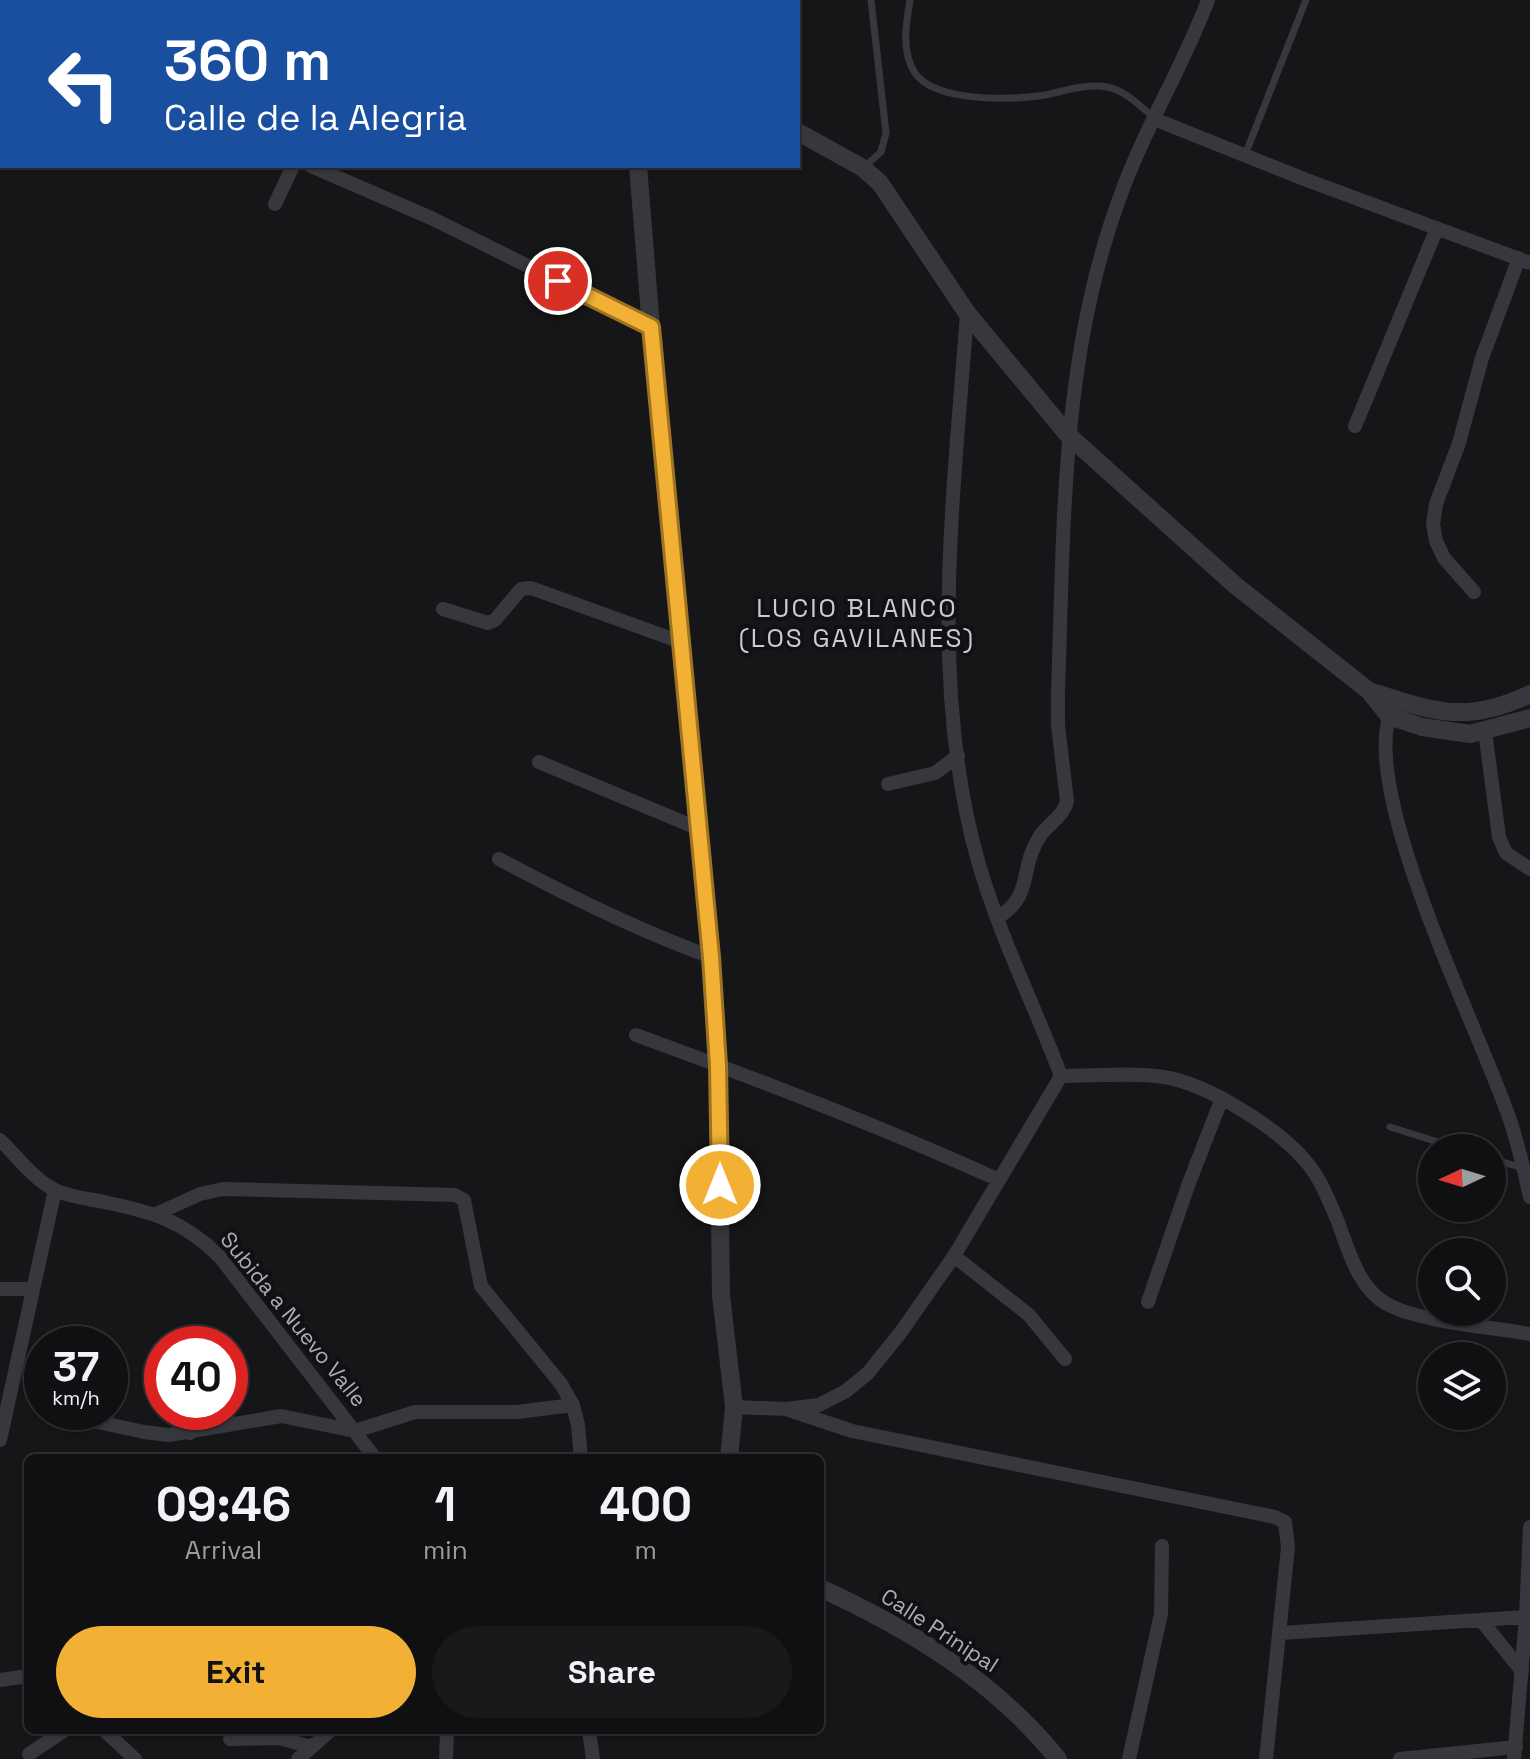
<!DOCTYPE html>
<html lang="en">
<head>
<meta charset="utf-8">
<style>
  :root { --surface:#101012; --page:#19191b; --text:#f1f3f6; --muted:#9c9d9f; --line:#303032; --accent:#f2b134 }
  body { margin:0; font-family:"Space Grotesk",sans-serif; background:var(--page); color:var(--text); height:100vh; display:flex; flex-direction:column; font-size:30px; white-space:nowrap }
  * { box-sizing:border-box; margin:0 }
  p { font-size:26px; color:var(--muted) }
  .icon { flex:none; width:44px; height:44px; fill:none; stroke:currentColor; stroke-width:2; stroke-linecap:round; stroke-linejoin:round }
  .map { position:relative; flex:1; overflow:hidden }
  .side { position:absolute; left:24px; top:1454px; width:800px; height:280px; display:flex; flex-direction:column; background:var(--surface); border-radius:12px; box-shadow:0 2px 6px #0004,0 0 0 2px var(--line) }
  .side>* { flex:none }
  .top-card { position:absolute; left:0px; top:0px; width:800px; height:168px; box-shadow:0 2px 6px #0004,0 0 0 2px var(--line); background:#1a4fa0; color:#fff; overflow:hidden }
  .needle { width:52px; rotate:266deg }
  .fabs { position:absolute; left:1418px; top:1134px; display:grid; gap:16px }
  .fabs a { display:grid; place-items:center; width:88px; height:88px; border-radius:50%; background:var(--surface); box-shadow:0 2px 6px #0004,0 0 0 2px var(--line); font-size:40px }
  .speed { position:absolute; left:24px; top:1326px; display:flex; gap:16px; font-size:40px; font-weight:700; text-align:center }
  .speed>* { display:grid; place-content:center; width:104px; height:104px; border-radius:50%; background:var(--surface); box-shadow:0 2px 6px #0004,0 0 0 2px var(--line); line-height:1 }
  .speed small { font-size:20px; font-weight:400 }
  .speed .limit { border:12px solid #d22; background:#fff; color:#111 }
  .pin { position:absolute; display:grid; place-items:center; width:68px; height:68px; color:#fff; margin:-34px; border:4px solid #fff; border-radius:50%; box-shadow:0 2px 8px #0007 }
  .me { position:absolute; width:88px; margin:-44px; rotate:0deg; stroke-linejoin:round; filter:drop-shadow(0 0 6px #0008) }
  .turn { display:flex; align-items:center; gap:28px; height:168px; padding:0 32px; font-size:36px }
  .turn .icon { width:104px; height:104px; stroke-width:2.5 }
  .turn b { display:block; font-size:56px; line-height:68px }
  .eta { display:flex; justify-content:space-evenly; align-items:center; height:136px; text-align:center }
  .eta b { font-size:48px; font-weight:700; line-height:56px }
  .action { display:flex; gap:16px; margin-top:auto; padding:16px 32px }
  .action a { flex:1; height:92px; border-radius:48px; background:var(--accent); color:#111; font-size:32px; font-weight:700; line-height:92px; text-align:center }
  .action a+a { background:var(--page); color:var(--text) }
  .map>svg:first-child { display:block }
  .lines { fill:none; stroke-linecap:round; stroke-linejoin:round }
  .service { stroke:#37383d; stroke-width:7 }
  .minor { stroke:#37383d; stroke-width:14 }
  .tertiary { stroke:#37383d; stroke-width:18 }
  .route-casing { stroke:#9d7322; stroke-width:20 }
  .route { stroke:#f2b134; stroke-width:14 }
  .labels { text-anchor:middle; stroke-width:8; stroke-linejoin:round; paint-order:stroke }
  .street-label { font-size:22px; fill:#a8adb8; stroke:#111113 }
  .quarter-label { font-size:26px; letter-spacing:2px; fill:#c9ccd4; stroke:#111113 }
</style>
</head>
<body>
<div class="map">
<svg width="1530" height="1759" viewBox="0 0 1530 1759">
  <rect width="100%" height="100%" fill="#161618"/>
  <g class="lines">
    <path class="service" d="M910,0C906,23 901,52 915,73C936,103 1013,100 1045,95C1065,91 1087,83 1107,87C1126,91 1138,104 1153,117
      M1245,155L1306,0
      M863,168L881,152L886,133L871,0
      M1390,1127L1457,1148
      M1492,1159L1523,1168"/>
    <path class="minor" d="M537,0L541,2
      M351,2V0
      M1154,119L1304,179L1530,263
      M311,166L431,218L651,327
      M275,204L293,166
      M967,313C954,494 928,684 978,861C999,935 1034,1004 1061,1076
      M1355,426L1437,228
      M1474,592L1444,558L1436,541L1433,524L1436,504L1459,443L1482,358L1519,258
      M443,609L488,623L495,620L521,589L531,588L681,642
      M1393,707C1353,785 1485,1040 1512,1126C1519,1149 1525,1174 1530,1197
      M1485,731L1499,837L1506,853L1530,869
      M539,762L697,828
      M888,784L935,773L958,756
      M499,859C568,896 637,930 711,957
      M997,918C1035,895 1018,869 1040,836C1048,824 1064,816 1067,801L1058,725V692C1064,523 1061,354 1121,194C1145,127 1183,67 1208,0
      M636,1035C759,1080 880,1126 999,1180
      M1061,1076C1094,1076 1131,1072 1164,1077C1208,1084 1280,1129 1308,1164C1321,1180 1328,1199 1336,1217C1348,1247 1357,1288 1387,1304C1419,1322 1492,1327 1530,1334
      M0,1140C17,1156 34,1180 55,1190C70,1197 89,1199 104,1202C153,1212 184,1221 220,1257L375,1458
      M156,1214L200,1194L223,1189L455,1195L464,1200L481,1286L561,1384L573,1405L578,1425L581,1458
      M954,1256L1029,1315L1065,1359
      M0,1289H33
      M1148,1302L1189,1183L1222,1098
      M734,1407L786,1409L819,1405L846,1391L868,1373L901,1332L954,1256L1061,1076
      M786,1409L852,1431L1275,1517L1285,1522L1288,1547L1266,1759
      M184,1412L190,1433
      M57,1413L144,1432L169,1435L281,1416L355,1431L415,1412H517L573,1405
      M0,1440L55,1190
      M1481,1620L1522,1671
      M1281,1633L1526,1617
      M0,1680L28,1676
      M104,1730L135,1759
      M589,1730L593,1759
      M230,1739L280,1738L311,1747
      M29,1754L65,1730
      M298,1759L331,1730
      M446,1759L447,1730
      M1129,1759L1161,1614L1162,1546
      M1400,1759L1516,1747
      M1514,1759L1526,1617L1530,1527"/>
    <path class="tertiary" d="M798,132L863,168L880,183L967,313L1068,435L1235,585L1369,691L1389,716L1422,727L1470,734L1530,718
      M638,166L651,327L711,957L718,1065L721,1295L734,1407L729,1458
      M1369,691C1433,711 1465,725 1530,694
      M820,1588C910,1629 995,1681 1058,1759"/>
  </g>
  <g class="lines">
    <defs>
      <path id="route" d="M558,281L651,327L711,957L718,1065L720,1185"/>
    </defs>
    <use href="#route" class="route-casing"/>
    <use href="#route" class="route"/>
  </g>
  <g class="labels">
    <g class="street-label">
      <text transform="translate(294 1319) rotate(51)" y="8">Subida a Nuevo Valle</text>
      <text transform="translate(940 1630) rotate(33)" y="8">Calle Prinipal</text>
    </g>
    <g class="quarter-label">
      <text x="857" y="617">LUCIO BLANCO<tspan x="857" dy="30">(LOS GAVILANES)</tspan></text>
    </g>
  </g>
</svg>
<div class="fabs">
<a><svg class="needle" viewBox="-14 -14 28 28"><path d="M0-13l5 13h-10z" fill="#e53935"/><path d="M0 13l5-13h-10z" fill="#9c9d9f"/></svg></a>
<a><svg class="icon" aria-label="search" viewBox="0 0 24 24"><circle cx="10" cy="10" r="6"/><path d="M15 15l6 6"/></svg></a>
<a><svg class="icon" aria-label="layers" viewBox="0 0 24 24"><path d="M12 4l9 5-9 5-9-5zM3 14l9 5 9-5"/></svg></a>
</div>
<div class="speed"><div>37<small>km/h</small></div><div class="limit">40</div></div>
<div class="pin" style="left:558px;top:281px;background:#d93025"><svg class="icon" aria-label="arrive" viewBox="0 0 24 24"><path d="M6 21V4h12l-3 4 3 4H6"/></svg></div>
<svg class="me" style="left:720px;top:1185px" viewBox="-20 -20 40 40"><circle r="17" fill="#f2b134" stroke="#fff" stroke-width="3"/><path d="M0-11L8 9 0 5-8 9z" fill="#fff"/></svg>
<div class="top-card">
<div class="turn"><svg class="icon" aria-label="left" viewBox="0 0 24 24"><path d="M17 20v-9H6M10 6l-5 5 5 5"/></svg><div><b>360 m</b>Calle de la Alegria</div></div>
</div>
<section class="side">
<div class="eta">
<div><b>09:46</b><p>Arrival</p></div>
<div><b>1</b><p>min</p></div>
<div><b>400</b><p>m</p></div>
</div>
<div class="action"><a>Exit</a><a>Share</a></div>
</section>
</div>
</body>
</html>
